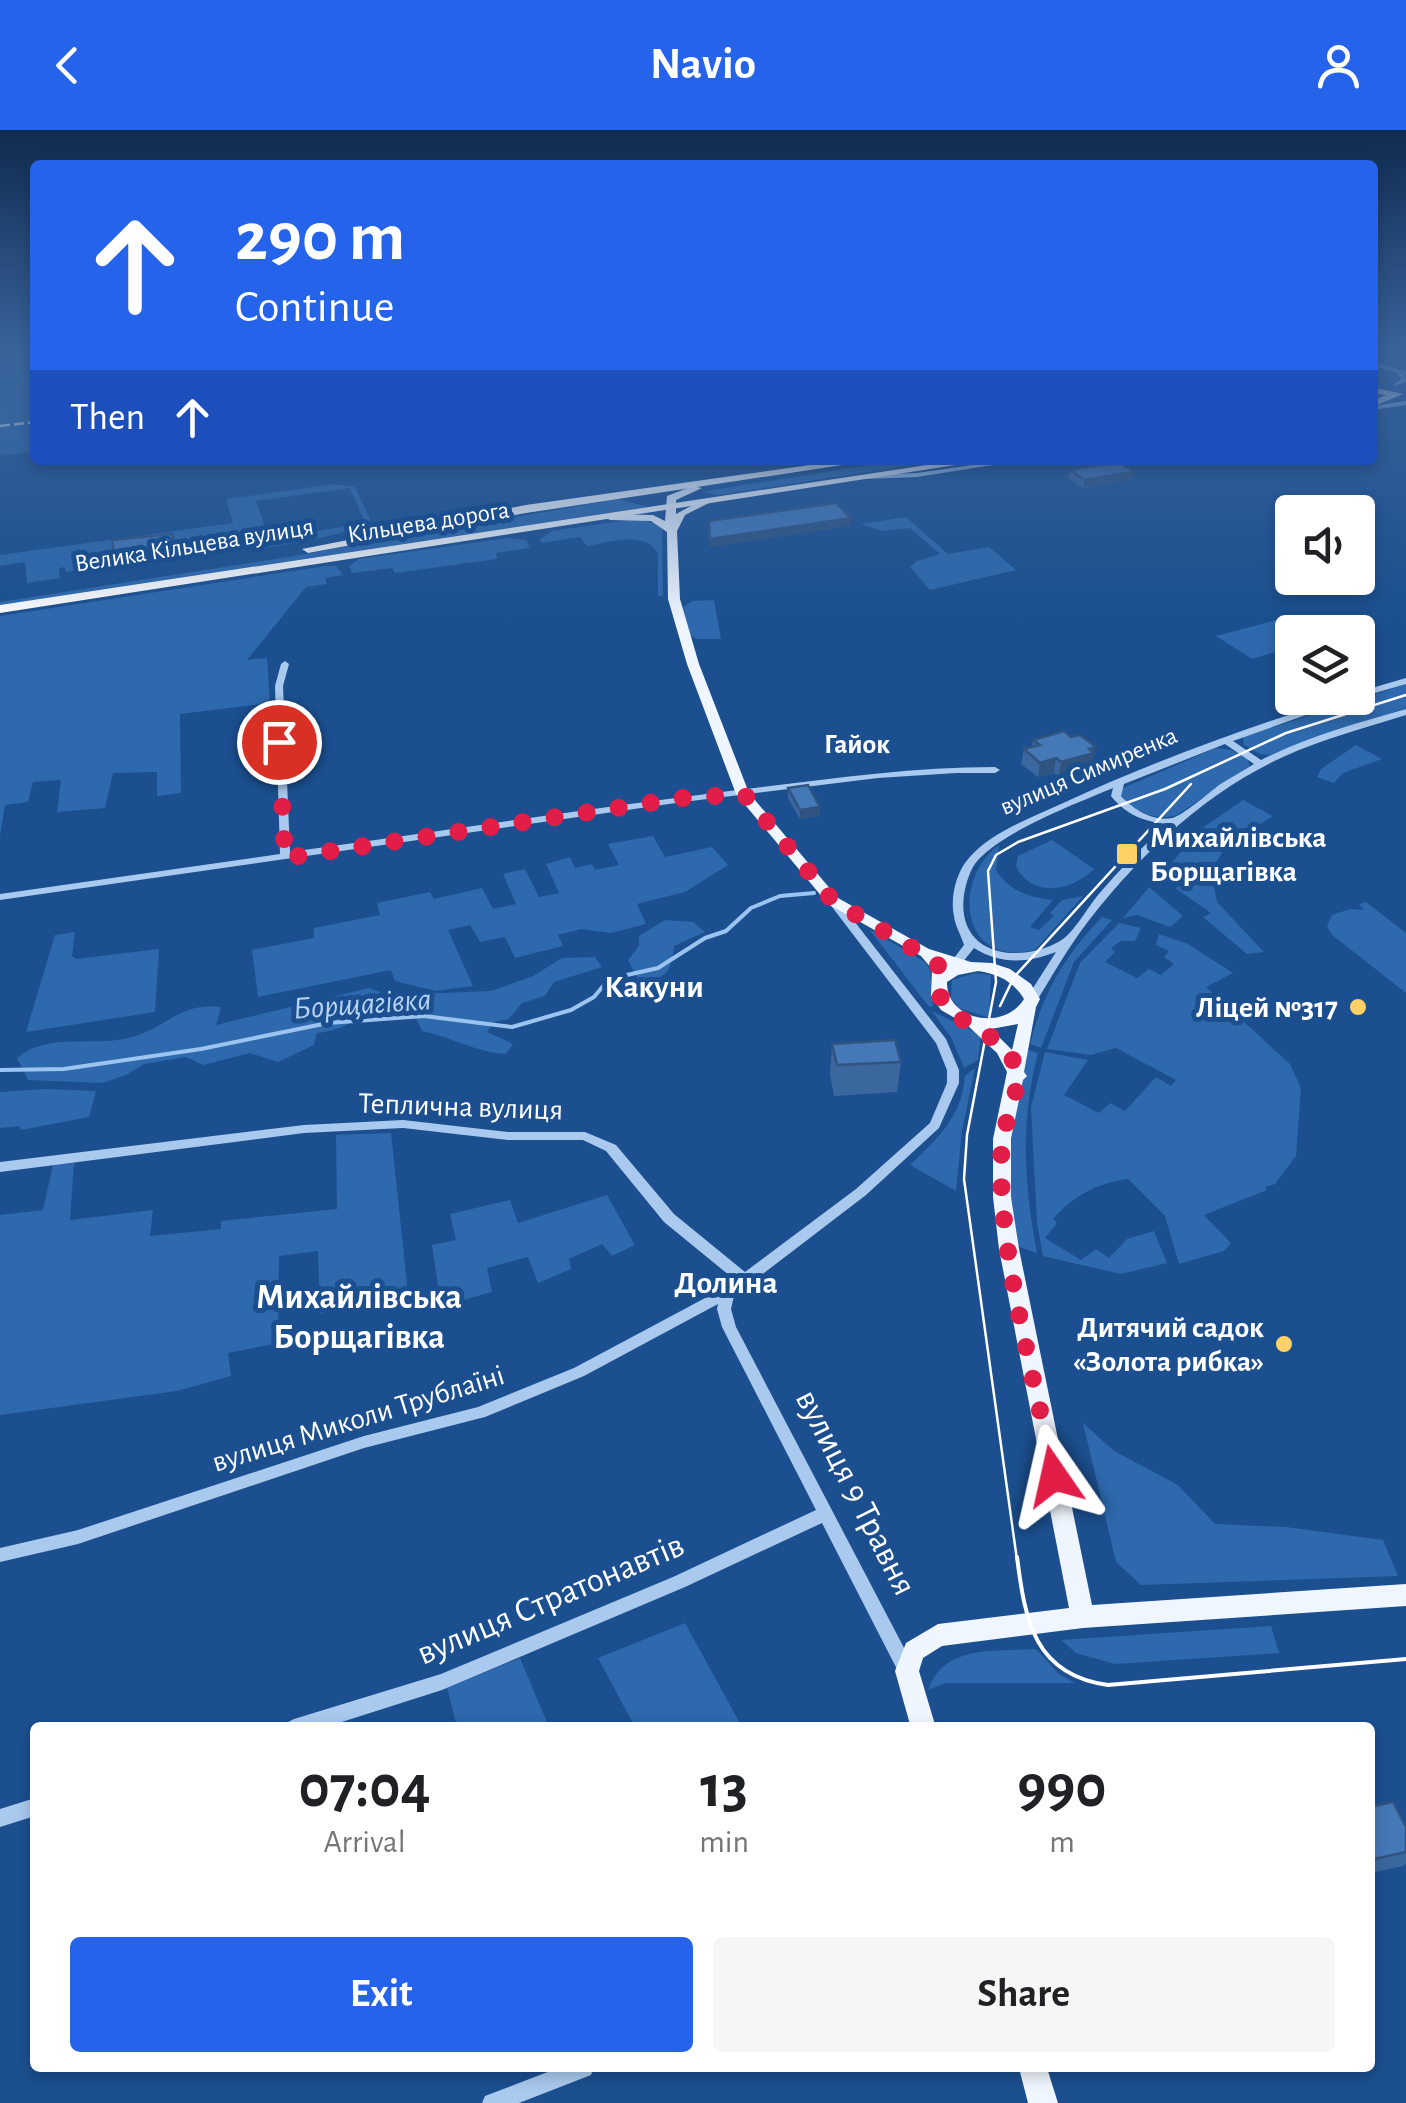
<!DOCTYPE html>
<html lang="en">
<head>
<meta charset="utf-8">
<style>
  :root { --surface:#fff; --page:#f6f6f6; --text:#202124; --muted:#757577; --accent:#2563eb }
  body { margin:0; font-family:"Alegreya Sans",sans-serif; background:var(--page); color:var(--text); height:100vh; display:flex; flex-direction:column; font-size:38px; white-space:nowrap }
  * { box-sizing:border-box; margin:0 }
  p { font-size:32px; color:var(--muted) }
  .icon { flex:none; width:55px; height:55px; fill:none; stroke:currentColor; stroke-width:2; stroke-linecap:round; stroke-linejoin:round }
  .map { position:relative; flex:1; overflow:hidden }
  .side { position:absolute; left:30px; top:1592px; width:1345px; height:350px; display:flex; flex-direction:column; background:var(--surface); border-radius:10px; box-shadow:0 5px 15px #0003 }
  .side>* { flex:none }
  .banner { position:absolute; left:30px; top:30px; width:1348px; height:305px; border-radius:10px; box-shadow:0 5px 15px #0003; background:#2563eb; color:#fff; overflow:hidden }
  .tools { position:absolute; left:1275px; top:365px; display:grid; gap:20px }
  .tools a { display:grid; place-items:center; width:100px; height:100px; border-radius:10px; background:var(--surface); box-shadow:0 5px 15px #0003; font-size:50px }
  .pin { position:absolute; display:grid; place-items:center; width:85px; height:85px; color:#fff; margin:-42px; border:5px solid #fff; border-radius:50%; box-shadow:0 2px 10px #0007 }
  .me { position:absolute; width:110px; margin:-55px; rotate:349deg; stroke-linejoin:round; filter:drop-shadow(0 0 8px #0008) }
  .turn { display:flex; align-items:center; gap:35px; height:210px; padding:0 40px; font-size:45px }
  .turn .icon { width:130px; height:130px; stroke-width:2.5 }
  .turn b { display:block; font-size:70px; line-height:85px }
  .then { display:flex; align-items:center; height:95px; padding:0 40px; background:#0003; gap:20px; font-size:38px }
  .eta { display:flex; justify-content:space-evenly; align-items:center; height:170px; text-align:center }
  .eta b { font-size:60px; font-weight:600; line-height:70px }
  .action { display:flex; gap:20px; margin-top:auto; padding:20px 40px }
  .action a { flex:1; height:115px; border-radius:10px; background:var(--accent); color:#fff; font-size:40px; font-weight:600; line-height:115px; text-align:center }
  .action a+a { background:var(--page); color:var(--text) }
  header { display:flex; justify-content:space-between; align-items:center; height:130px; padding:0 40px; background:var(--accent); color:#fff; font-size:45px; font-weight:600 }
  .map>svg:first-child { display:block }
  .green { fill:#2e69ad }
  .lines { fill:none; stroke-linecap:round; stroke-linejoin:round }
  .stream { stroke:#9cc4f0; stroke-width:4 }
  .minor { fill:#a9c9ee; fill-rule:evenodd }
  .major { fill:#f0f6ff; fill-rule:evenodd }
  .highway { fill:#fff; fill-rule:evenodd }
  .tram-far1 { stroke:#fff; stroke-width:2.5 }
  .tram { stroke:#fff; stroke-width:4 }
  .rail { stroke:#fff; stroke-width:2.5; stroke-dasharray:10 4; stroke-linecap:butt }
  .wall { fill:#3a679d }
  .shaded-wall { fill:#305480 }
  .building { fill:#4478b7; stroke:#305480; stroke-width:2.5 }
  .route { stroke:#e11d48; stroke-width:18; stroke-dasharray:0 32.4 }
  .poi-dot { fill:#ffd166; stroke:#1b4f8f; stroke-width:4 }
  .labels { text-anchor:middle; stroke-width:10; stroke-linejoin:round; paint-order:stroke }
  .far-street-label { font-size:25px; fill:#fff; stroke:#1b4f8f }
  .far-neighbourhood-label { font-size:28px; font-weight:bold; fill:#fff; stroke:#1b4f8f }
  .poi-label { font-size:30px; font-weight:bold; fill:#fff; stroke:#1b4f8f; text-anchor:end }
  .street-label { font-size:30px; fill:#fff; stroke:#1b4f8f }
  .neighbourhood-label { font-size:32px; font-weight:bold; fill:#fff; stroke:#1b4f8f }
  .water-label { font-size:32px; font-style:italic; fill:#b5d3f5; stroke:#1b4f8f }
  .quarter-label { font-size:35px; font-weight:bold; fill:#fff; stroke:#1b4f8f }
  .near-street-label { font-size:35px; fill:#fff; stroke:#1b4f8f }
</style>
</head>
<body>
<header><svg class="icon" aria-label="back" viewBox="0 0 24 24"><path d="M15 5l-7 7 7 7"/></svg>Navio<svg class="icon" aria-label="person" viewBox="0 0 24 24"><circle cx="12" cy="8" r="4"/><path d="M4 21q1-7 8-7t8 7"/></svg></header>
<div class="map">
<svg width="1406" height="1973" viewBox="0 0 1406 1973">
  <rect width="100%" height="100%" fill="#1b4f8f"/>
  <path class="green" d="M24,221H35V321L0,326V231Z
    M899,330H945L718,365L701,362Z
    M336,354L355,357L370,389L367,397L310,410L307,403L365,393L350,358L256,371L269,409L297,405L300,412L270,417L225,412L190,417L173,415L107,424L108,432L97,433L88,428L80,433L81,440L66,442L65,437L59,438L60,448L27,453L25,432L0,436V425L233,393L226,369Z
    M619,369L648,377L0,475V472L288,427Z
    M906,387L948,424L989,417L1016,440L930,460L910,437L917,431L940,424L910,398L882,401L861,394Z
    M635,389L656,393L662,399L663,466H658V424C646,400 609,412 587,416L580,407L541,413L540,409L552,401Z
    M507,408L526,410L530,418L496,423L497,429L395,443L392,438L352,443L349,436L359,429Z
    M326,436H336L343,445L325,448L327,454L306,457L247,530L267,528L270,573L180,584L181,663L157,666V642L113,643L105,678L57,682L61,650L33,652L28,672L5,675L0,706V486Z
    M714,470L721,509H696L690,505L682,478L692,471Z
    M1284,488L1310,502H1292V517L1252,529L1216,506Z
    M1406,554V578L1273,625L1260,624L1244,615L1243,607Z
    M1356,615L1382,629L1343,643L1334,653L1317,647L1321,639Z
    M1216,618L1232,620L1247,629L1250,636L1177,685C1155,692 1132,681 1119,663L1123,658Z
    M1243,670L1273,686L1227,714L1211,741L1217,772L1264,822L1247,824L1203,787L1211,783L1175,758L1182,755L1165,741L1198,701Z
    M653,706L665,727L712,717L728,735L685,762L637,774L646,794L611,803L581,799L558,805L563,816L515,828L505,807L480,812L470,795L448,800L473,856L435,861L395,851L391,840L258,867L252,820L314,808V798L380,785L377,773L430,762L434,769L482,758L493,779L516,774L503,744L525,739L539,767L559,763L546,734L570,727L575,738L592,734L595,740L619,735L608,714Z
    M1052,710L1094,739C1072,761 1032,769 1016,736L1018,726Z
    M999,715L996,740C1009,761 1030,768 1053,770L1030,797L1039,800L1054,786L1050,783L1062,770L1083,766L1035,820C959,838 952,749 999,715Z
    M1149,757L1183,786L1170,797L1137,785L1123,788Z
    M1366,772L1406,803V863L1331,804L1327,796L1332,785L1350,779L1364,780L1359,774Z
    M1102,787L1112,790L1074,832L1041,918L1030,914C1043,863 1065,825 1102,787Z
    M665,790L693,792L705,802L674,816C671,843 667,848 640,853L628,830L639,816V806Z
    M1119,793L1141,798L1135,811H1121L1111,818L1115,822L1105,832L1137,848L1149,839L1161,845L1174,834L1164,827L1169,821L1156,815L1159,804L1188,814L1233,843L1206,857L1290,934L1301,958L1296,1026L1275,1054L1265,1057L1267,1060L1204,1085L1231,1113L1224,1121L1179,1134L1165,1086L1128,1049C1097,1053 1073,1066 1053,1089L1057,1093L1045,1108L1081,1130L1096,1119L1109,1128L1127,1109L1154,1101L1167,1133L1121,1144L1043,1126L1037,1093L1031,977L1045,922L1088,930L1064,965L1099,983L1110,973L1125,981L1156,947L1171,956L1176,950L1116,918L1091,925L1047,919L1080,833Z
    M869,799L925,832L930,840L933,876L929,877Z
    M75,802L72,826L76,829L159,819L155,882L26,902L55,805Z
    M595,827L602,837L554,852L545,866L522,873L509,889L494,892L487,902L513,914L506,924C475,922 452,907 422,901L411,877L416,864L491,861L533,846L562,828Z
    M975,843L991,845L989,888L959,878L951,868L952,850Z
    M369,858L385,864C368,886 344,900 317,903L314,915L278,932L250,923L203,935L186,927L144,934L126,945L102,953L28,950L17,928C49,901 93,918 132,907C166,898 180,872 221,877L216,895Z
    M932,881L981,905L978,930L964,938L952,909Z
    M1028,920L1038,923C1020,993 1024,1052 1037,1123L1014,1115C1002,1041 1013,993 1028,920Z
    M975,938L962,1001L956,1061L910,1035C938,1008 962,986 965,946Z
    M46,959L96,961L89,987L21,1000L19,996L0,998V962Z
    M391,1003L408,1163L320,1184L318,1121L279,1126L278,1213L228,1223L231,1246L177,1261L0,1285V1085L43,1080L53,1035L74,1033L70,1090L153,1080L150,1106L221,1099V1091L337,1079L336,1005Z
    M607,1065L635,1115L612,1126L602,1114L569,1129L571,1139L538,1153L528,1127L487,1138L492,1162L441,1176L432,1115L456,1110L450,1084L510,1070L518,1093Z
    M1083,1293L1114,1321L1178,1355L1215,1394L1286,1397L1383,1410L1398,1446L1141,1455L1116,1432Z
    M685,1493L742,1597H635L598,1528Z
    M1271,1496L1279,1523L1115,1534L1076,1523L1061,1510Z
    M1036,1519L1059,1544L1075,1553H946L928,1560C944,1514 995,1522 1036,1519Z
    M520,1528L549,1597H457L447,1558Z"/>
  <g class="lines">
    <path class="stream" d="M0,940L64,939L201,919L328,893L424,886L512,897L571,880L594,867L609,849L658,838L705,808L726,801L751,778L780,766L814,763"/>
    <path class="minor" d="M1372,232L1406,241V245L1404,244L1406,252L1394,256V254L1401,249L1396,242L1372,236Z
      M1406,271V275L1372,280V276Z
      M1007,330H1024L917,347L865,349L861,347L865,345L917,343Z
      M285,531L289,534L283,556L290,722C439,701 587,679 737,660C823,650 908,637 995,637L1000,640L995,643H956L878,648L683,672L0,770V764L280,724L275,556L281,534Z
      M1406,548V554L1361,567L1357,568L1358,562Z
      M1342,568H1354L1233,611L1261,630C1307,607 1357,593 1406,579V585C1365,598 1322,609 1283,627C1202,664 1134,730 1081,801C1065,823 1051,848 1036,872H1028L1026,869L1056,822C1027,833 1001,835 974,818L954,843H946L944,841L964,815C961,805 955,796 954,786C950,768 956,742 969,728C991,702 1031,688 1061,674C1152,632 1247,597 1342,568ZM1225,614L1254,634C1243,641 1230,648 1219,655C1209,663 1182,686 1172,688C1153,692 1133,679 1121,666L1124,654ZM1113,658L1111,666C1126,685 1145,692 1168,694C1143,716 1120,739 1098,765C1088,777 1073,804 1060,811C1018,835 956,825 964,765C966,753 970,739 978,730C1006,700 1075,674 1113,658Z
      M833,768L837,769L946,909L959,940V953L939,998L866,1065L734,1166L731,1179L736,1197L913,1535L916,1541L913,1547L907,1549L901,1547L822,1393L685,1457L442,1560L323,1598H285L288,1592L294,1589L441,1544L673,1447L816,1380L722,1197L717,1179L718,1174L584,1246L485,1287L364,1318L78,1414L0,1432V1418L78,1400L364,1306L478,1277L574,1238L722,1159L735,1150L664,1092L606,1021L583,1010H508L403,998L304,1003L0,1042V1032L304,995L403,990L508,1002H585L616,1015L674,1084L745,1142L856,1059L930,993L947,953V940L936,913L829,773L828,771Z
      M35,1668V1686L0,1697V1679Z
      M558,1938H594L591,1945L519,1973H482L485,1966Z"/>
    <path class="major" d="M693,356L702,358L676,370V384L702,370L711,372L685,385L677,401L680,469L699,534L749,663L838,768L929,819L971,832L992,833L1010,839L1031,854L1040,869L1036,877L1024,942L1027,946L1023,950L1011,1009V1067L1019,1119L1092,1475L1406,1454V1476L1083,1498L942,1516L923,1528L919,1541L936,1598H911L895,1541L906,1513L938,1494L1069,1478L999,1119L993,1067V1009L1007,942L997,923L967,895L941,880L931,865L932,839L921,826L828,774L736,664L687,534L668,469L667,402L651,391L610,390L605,387L610,384L653,385L665,391L667,366ZM978,841C998,844 1013,851 1024,869C1004,902 946,890 947,852L958,845ZM1018,894L1012,920L991,899Z
      M1019,1938H1047L1058,1973H1028Z"/>
    <path class="highway" d="M1372,257L1403,264L1377,275L1373,270L1386,265L1372,263Z
      M846,330H875L526,383L308,423L302,419L526,375Z
      M960,330H988L0,483V475Z"/>
    <path class="tram-far1" d="M1000,876L1014,847L1191,654
      M1017,1430L964,1049L967,1005L996,852L988,741L996,725L1018,712L1165,659L1286,603L1406,565"/>
    <path class="tram" d="M1017,1427C1025,1490 1034,1545 1108,1555L1406,1529"/>
    <path class="rail" d="M0,223L4,221
      M0,296L35,292"/>
  </g>
  <path class="wall" d="M1406,221V238L1373,222L1374,221Z
    M1070,340L1134,342L1132,350L1083,358L1068,348Z
    M1033,610L1094,631L1091,637L1059,647L1054,643L1038,647L1021,634L1024,619L1032,617Z
    M788,658L820,677L819,686L800,689L788,668Z
    M832,914L901,932L897,962L834,966L830,944Z
    M1370,1677L1406,1697V1733L1404,1736L1370,1743Z"/>
  <path class="shaded-wall" d="M1134,342L1132,350L1083,358L1084,350Z
    M851,388V396L710,417V409Z
    M175,415L178,427L117,435L114,422Z
    M1096,617L1091,637L1059,647L1061,632Z
    M1056,628L1054,643L1038,647L1040,633Z
    M820,677L819,686L800,689V680Z"/>
  <path class="building" d="M1119,332L1134,342L1084,350L1070,340Z
    M836,373L851,388L710,409L709,391Z
    M172,404L175,415L114,422L112,410Z
    M1064,601L1071,607L1080,605L1096,617L1089,619L1094,623L1061,632L1056,628L1040,633L1024,619L1040,615L1033,610Z
    M808,655L820,677L800,680L788,658Z
    M895,910L901,932L837,935L832,914Z
    M1393,1672L1406,1697V1722L1370,1730V1677Z"/>
  <linearGradient id="sky" x2="0" y2="1"><stop stop-color="#0f2b4f"/><stop offset="0.44" stop-color="#39639b"/><stop offset="1" stop-color="#39639b" stop-opacity="0"/></linearGradient>
  <rect width="1406" height="497" fill="url(#sky)"/>
  <g class="lines">
    <path class="route" d="M279,612L285,728L683,668L744,664L833,771L936,832C946,846 934,860 944,874C960,897 1015,906 1017,947C1018,966 1006,988 1003,1007C1000,1026 1001,1049 1002,1068C1009,1161 1036,1255 1054,1346"/>
  </g>
  <g class="poi-dot">
    <rect x="1115" y="712" width="24" height="24" rx="5"/>
    <circle cx="1358" cy="877" r="10"/>
    <circle cx="1284" cy="1214" r="10"/>
  </g>
  <g class="labels">
    <g class="far-street-label">
      <text transform="translate(428 391) rotate(-9)" y="9">Кільцева дорога</text>
      <text transform="translate(194 414) rotate(-9)" y="9">Велика Кільцева вулиця</text>
      <text transform="translate(1088 640) rotate(-23)" y="9">вулиця Симиренка</text>
    </g>
    <g class="far-neighbourhood-label">
      <text x="857" y="623">Гайок</text>
    </g>
    <g class="poi-label">
      <text x="1150" y="717" text-anchor="start">Михайлівська<tspan x="1150" dy="34">Борщагівка</tspan></text>
      <text x="1338" y="887">Ліцей №317</text>
      <text x="1264" y="1207">Дитячий садок<tspan x="1264" dy="34">«Золота рибка»</tspan></text>
    </g>
    <g class="street-label">
      <text transform="translate(461 976) rotate(2)" y="10">Теплична вулиця</text>
      <text transform="translate(358 1288) rotate(-17)" y="10">вулиця Миколи Трублаїні</text>
    </g>
    <g class="neighbourhood-label">
      <text x="654" y="867">Какуни</text>
      <text x="726" y="1163">Долина</text>
    </g>
    <g class="water-label">
      <text transform="translate(362 873) rotate(-4)" y="11">Борщагівка</text>
    </g>
    <g class="quarter-label">
      <text x="359" y="1178">Михайлівська<tspan x="359" dy="40">Борщагівка</tspan></text>
    </g>
    <g class="near-street-label">
      <text transform="translate(857 1362) rotate(63)" y="12">вулиця 9 Травня</text>
      <text transform="translate(550 1468) rotate(-23)" y="12">вулиця Стратонавтів</text>
    </g>
  </g>
</svg>
<div class="tools">
<a><svg class="icon" aria-label="sound" viewBox="0 0 24 24"><path d="M4 9h4l5-4v14l-5-4H4zM17 9q2 3 0 6"/></svg></a>
<a><svg class="icon" aria-label="layers" viewBox="0 0 24 24"><path d="M12 4l9 5-9 5-9-5zM3 14l9 5 9-5"/></svg></a>
</div>
<div class="pin" style="left:279px;top:612px;background:#d93025"><svg class="icon" aria-label="arrive" viewBox="0 0 24 24"><path d="M6 21V4h12l-3 4 3 4H6"/></svg></div>
<svg class="me" style="left:1054px;top:1346px" viewBox="-20 -20 40 40"><path d="M0-17L14 15 0 8-14 15z" fill="#e11d48" stroke="#fff" stroke-width="4"/></svg>
<div class="banner">
<div class="turn"><svg class="icon" aria-label="ahead" viewBox="0 0 24 24"><path d="M12 20V5M6 11l6-6 6 6"/></svg><div><b>290 m</b>Continue</div></div>
<div class="then">Then<svg class="icon" aria-label="ahead" viewBox="0 0 24 24"><path d="M12 20V5M6 11l6-6 6 6"/></svg></div>
</div>
<section class="side">
<div class="eta">
<div><b>07:04</b><p>Arrival</p></div>
<div><b>13</b><p>min</p></div>
<div><b>990</b><p>m</p></div>
</div>
<div class="action"><a>Exit</a><a>Share</a></div>
</section>
</div>
</body>
</html>
